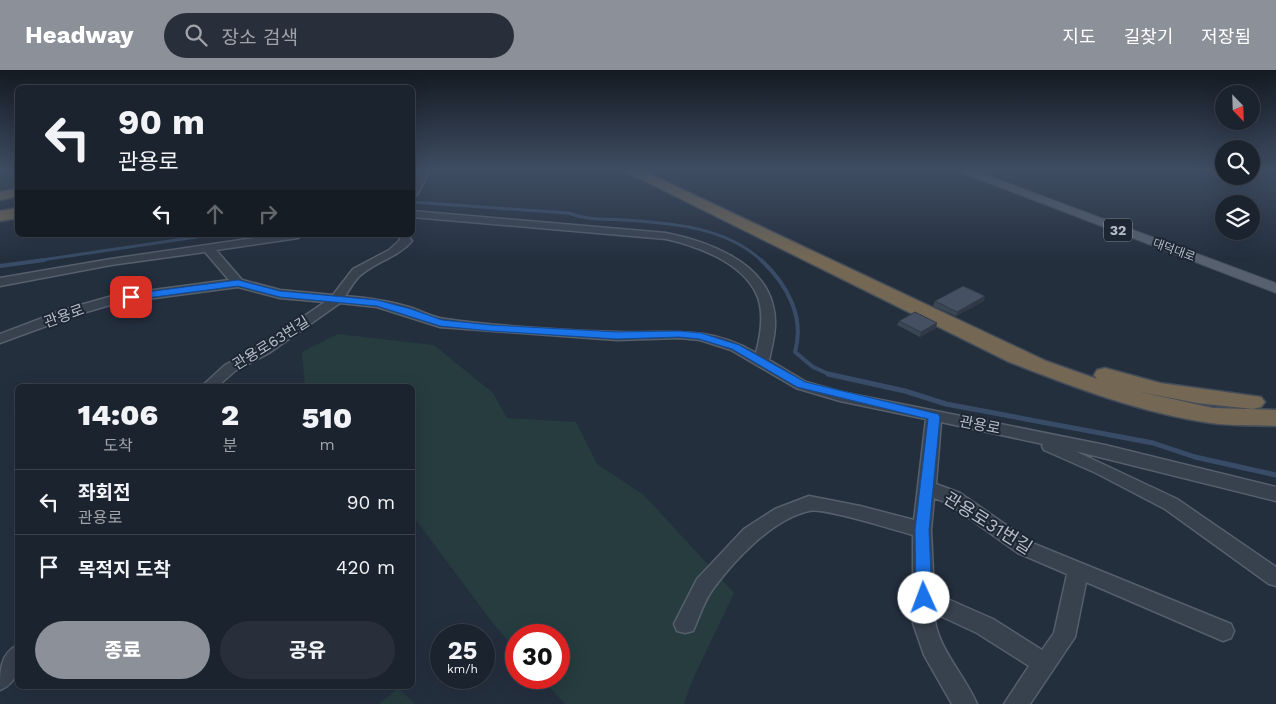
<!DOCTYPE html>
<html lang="ko">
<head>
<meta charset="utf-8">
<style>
  :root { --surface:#1b232e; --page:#282f3a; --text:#f1f3f6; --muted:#a0a4aa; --line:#39404a; --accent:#8c9099 }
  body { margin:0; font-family:"Work Sans","Noto Sans KR",sans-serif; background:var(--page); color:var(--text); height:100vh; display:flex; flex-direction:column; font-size:19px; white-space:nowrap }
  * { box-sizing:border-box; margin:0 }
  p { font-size:16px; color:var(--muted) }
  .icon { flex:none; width:28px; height:28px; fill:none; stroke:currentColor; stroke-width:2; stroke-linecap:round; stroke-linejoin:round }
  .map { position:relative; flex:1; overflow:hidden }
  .sheet { position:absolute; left:15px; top:314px; width:400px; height:305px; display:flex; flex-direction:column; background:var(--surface); border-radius:8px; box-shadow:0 5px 20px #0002,0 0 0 1px var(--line) }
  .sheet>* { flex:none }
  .guide { position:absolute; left:15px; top:15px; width:400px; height:152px; border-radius:8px; box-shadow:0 5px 20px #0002,0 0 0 1px var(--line); background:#1b232e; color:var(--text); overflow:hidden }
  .needle { width:32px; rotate:157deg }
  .controls { position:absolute; left:1215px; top:15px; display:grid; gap:10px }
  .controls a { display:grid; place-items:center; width:45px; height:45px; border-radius:50%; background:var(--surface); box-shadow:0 5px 20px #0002,0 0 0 1px var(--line); font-size:25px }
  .speed { position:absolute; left:430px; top:554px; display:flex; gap:10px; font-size:25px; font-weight:700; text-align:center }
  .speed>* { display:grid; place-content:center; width:65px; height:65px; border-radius:50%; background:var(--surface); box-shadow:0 5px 20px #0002,0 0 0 1px var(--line); line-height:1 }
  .speed small { font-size:12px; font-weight:400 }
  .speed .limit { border:8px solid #d22; background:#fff; color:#111 }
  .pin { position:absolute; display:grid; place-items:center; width:42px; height:42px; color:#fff; margin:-21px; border-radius:10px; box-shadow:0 2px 8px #0006 }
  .me { position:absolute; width:55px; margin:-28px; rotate:358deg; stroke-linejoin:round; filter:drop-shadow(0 0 4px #0008) }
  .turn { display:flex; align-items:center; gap:18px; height:105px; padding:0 20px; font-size:22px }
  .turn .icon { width:65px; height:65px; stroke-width:2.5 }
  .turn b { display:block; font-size:35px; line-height:42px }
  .lanes { display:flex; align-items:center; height:48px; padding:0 20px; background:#0003; justify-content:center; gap:25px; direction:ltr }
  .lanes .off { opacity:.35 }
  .eta { display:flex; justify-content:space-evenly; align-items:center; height:85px; text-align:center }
  .eta b { font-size:30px; font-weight:800; line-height:35px }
  .cta { display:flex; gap:10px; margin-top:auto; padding:10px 20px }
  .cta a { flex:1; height:58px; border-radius:30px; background:var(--accent); color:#fff; font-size:20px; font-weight:800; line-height:58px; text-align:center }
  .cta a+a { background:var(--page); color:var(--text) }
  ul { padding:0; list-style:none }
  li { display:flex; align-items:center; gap:15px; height:65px; padding:0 20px; border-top:1px solid var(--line) }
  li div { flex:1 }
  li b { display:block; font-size:19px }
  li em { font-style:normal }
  header { display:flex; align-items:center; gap:30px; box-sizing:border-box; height:70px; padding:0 25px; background:var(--accent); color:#fff }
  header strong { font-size:24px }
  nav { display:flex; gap:28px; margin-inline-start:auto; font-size:18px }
  .search { width:350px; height:45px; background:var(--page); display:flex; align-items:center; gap:12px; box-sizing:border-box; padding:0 18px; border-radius:28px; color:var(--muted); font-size:19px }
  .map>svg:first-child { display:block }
  .green { fill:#263c3f }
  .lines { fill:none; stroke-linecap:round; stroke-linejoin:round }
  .stream-far2 { stroke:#394c67; stroke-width:3 }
  .stream-far1 { stroke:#394c67; stroke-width:4 }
  .stream { stroke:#394c67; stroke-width:5 }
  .minor-casing { stroke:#565f6c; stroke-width:3 }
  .major-casing { stroke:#414a57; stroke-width:2 }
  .highway-casing { stroke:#434c59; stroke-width:3 }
  .minor { fill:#38414e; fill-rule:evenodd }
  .major { fill:#56606e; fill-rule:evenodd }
  .highway { fill:#746855; fill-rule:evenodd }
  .wall { fill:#3b4654 }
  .shaded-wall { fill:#303945 }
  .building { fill:#455162; stroke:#303945 }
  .route { fill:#1a73e8; stroke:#114b97 }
  .labels { text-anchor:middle; stroke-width:4; stroke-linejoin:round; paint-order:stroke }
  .far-street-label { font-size:12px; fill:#b4bcc9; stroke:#1d2633 }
  .shield { fill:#1d2633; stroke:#878f9c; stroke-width:1 }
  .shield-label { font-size:14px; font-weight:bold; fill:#b4bcc9 }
  .street-label { font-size:15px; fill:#b4bcc9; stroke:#1d2633 }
  .near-street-label { font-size:18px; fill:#b4bcc9; stroke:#1d2633 }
</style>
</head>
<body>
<header>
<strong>Headway</strong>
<div class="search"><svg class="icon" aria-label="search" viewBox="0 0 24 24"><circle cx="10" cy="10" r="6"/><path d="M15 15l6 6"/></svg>장소 검색</div>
<nav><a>지도</a><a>길찾기</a><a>저장됨</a></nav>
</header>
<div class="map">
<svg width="1276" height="634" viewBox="0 0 1276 634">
  <rect width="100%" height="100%" fill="#242f3e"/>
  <path class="green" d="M0,100H17V116L0,119Z
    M338,264L434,275L493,323L507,348L576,352L597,394L644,425L734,523L692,611L684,634H565L541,608H559V565H516V580L495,556L413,446L412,316H305L302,282Z
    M398,618L415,634H379Z"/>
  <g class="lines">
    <path class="stream-far2" d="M412,132L568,143C587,150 605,149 625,150C672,153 726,157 762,191
      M35,191L210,165"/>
    <path class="stream-far1" d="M761,190C787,214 805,247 795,282L813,297L831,305
      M0,196L44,190"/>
    <path class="stream" d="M828,304L905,321L946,334L1153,373L1195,387L1276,405"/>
    <defs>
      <path id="minor" d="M421,100H430L417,125L412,128V116Z
        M412,141L666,163C706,171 763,191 773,236C778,253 773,273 769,290L806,312L841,322L1105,375L1276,417V431L1075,381L1177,429L1276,497V516L1269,514L1165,439L1096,403L1044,380L1042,376L1043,374L941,352L936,414L960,423L1032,473L1231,554L1234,561L1231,568L1223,571L1086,512L1075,567L1030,634H1004L1029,596L977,563L934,543C936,578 964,603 977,634H952L924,585L913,553V465C894,460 823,437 809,441C772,449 734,491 713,519C704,531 699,548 693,561L685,563L677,561L674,554L697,509L744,459L775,439L809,426L860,436L914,450L926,349L840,331L796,318L731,280L700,270L679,268L617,270L440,257L377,237L340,233L269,283L235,301L218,316H202L225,295L259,277L325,232L280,228L238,217L117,233L76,245L0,273V264L66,239L116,225L229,210L205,182L111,195L0,216V208L111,189L275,165H303L298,168L216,180L242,210L280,220L333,225L353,199L389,180L400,170L398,165H408L412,171C398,187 378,191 362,204C355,209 350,219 345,226C368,228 390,231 412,238C423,242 434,248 445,249C501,257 559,260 616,262C670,264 706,254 756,283C761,264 765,241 756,223C741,192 697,176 666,169L412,147ZM934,428L948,433L1018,483L1067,504L1054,563L1042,580L993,549L934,523L931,460Z
        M18,575C18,594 20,612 0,620C0,601 0,583 18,575Z"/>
      <path id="major" d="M955,100H972L1276,213V223Z"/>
      <path id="highway" d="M623,100H641L1046,291L1097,309L1094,305L1097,300L1105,298L1160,313L1261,327L1265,332L1261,337L1253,339L1197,333L1136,321L1213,338L1276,340V356C1254,355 1233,356 1211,353C1141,343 1073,317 1007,291Z
        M18,118V126L0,130V122Z
        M18,138V148L0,151V141Z"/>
    </defs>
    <use href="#minor" class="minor-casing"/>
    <use href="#major" class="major-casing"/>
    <use href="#highway" class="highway-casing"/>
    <use href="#minor" class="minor"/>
    <use href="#major" class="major"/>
    <use href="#highway" class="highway"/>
  </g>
  <path class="wall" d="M935,231H984L956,246L933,236Z
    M899,251L936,258L920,267L897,255Z"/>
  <path class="shaded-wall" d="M985,226L984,231L956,246L957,242Z
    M937,253L936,258L920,267L921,262Z"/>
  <path class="building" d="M963,216L985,226L957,242L935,231Z
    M915,242L937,253L921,262L899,251Z"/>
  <linearGradient id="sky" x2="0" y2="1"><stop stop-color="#141a22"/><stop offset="0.53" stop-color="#3f4d63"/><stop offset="1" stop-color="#3f4d63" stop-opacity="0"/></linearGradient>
  <rect width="1276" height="189" fill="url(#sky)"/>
  <path class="route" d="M238,210L280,221L377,230L411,239L442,250L491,255L617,262L679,261L701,263L739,275L805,312L938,344L940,347L929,460L932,528L930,533L924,535L919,533L916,528L915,460L928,349L797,317L732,279L699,269L679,267L617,269L491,261L440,256L377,236L280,227L238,216L131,230L126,227L131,224Z"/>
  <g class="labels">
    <g class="far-street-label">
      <text transform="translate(1174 180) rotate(20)" y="4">대덕대로</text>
    </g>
    <rect class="shield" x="1104" y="148.5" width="28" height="23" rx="4"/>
    <g class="shield-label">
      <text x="1118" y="165">32</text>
    </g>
    <g class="street-label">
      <text transform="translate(64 246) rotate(-20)" y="5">관용로</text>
      <text transform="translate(271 273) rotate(-32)" y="5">관용로63번길</text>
      <text transform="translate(980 355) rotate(11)" y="5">관용로</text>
    </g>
    <g class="near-street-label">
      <text transform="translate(988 453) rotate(32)" y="6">관용로31번길</text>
    </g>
  </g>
</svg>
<div class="controls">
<a><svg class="needle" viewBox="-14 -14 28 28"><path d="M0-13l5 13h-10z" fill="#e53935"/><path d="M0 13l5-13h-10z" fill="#a0a4aa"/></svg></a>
<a><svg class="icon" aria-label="search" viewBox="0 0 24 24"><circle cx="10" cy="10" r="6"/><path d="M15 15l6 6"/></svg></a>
<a><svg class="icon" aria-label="layers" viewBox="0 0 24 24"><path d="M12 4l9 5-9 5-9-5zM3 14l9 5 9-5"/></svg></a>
</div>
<div class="speed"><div>25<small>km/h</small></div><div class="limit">30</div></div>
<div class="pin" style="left:131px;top:227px;background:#d93025"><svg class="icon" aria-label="arrive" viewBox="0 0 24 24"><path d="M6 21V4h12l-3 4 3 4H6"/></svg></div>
<svg class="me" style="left:924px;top:528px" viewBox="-20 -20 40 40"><circle r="19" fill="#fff"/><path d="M0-13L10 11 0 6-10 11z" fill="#1a73e8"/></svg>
<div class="guide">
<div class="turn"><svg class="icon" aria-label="left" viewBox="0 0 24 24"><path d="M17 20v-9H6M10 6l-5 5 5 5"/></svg><div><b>90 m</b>관용로</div></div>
<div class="lanes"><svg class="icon" aria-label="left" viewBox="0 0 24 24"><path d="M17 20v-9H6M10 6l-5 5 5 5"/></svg><svg class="icon off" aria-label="ahead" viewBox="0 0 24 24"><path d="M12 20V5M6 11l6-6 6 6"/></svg><svg class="icon off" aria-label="right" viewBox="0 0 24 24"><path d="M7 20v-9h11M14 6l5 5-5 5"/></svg></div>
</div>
<section class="sheet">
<div class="eta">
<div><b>14:06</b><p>도착</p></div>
<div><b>2</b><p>분</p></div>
<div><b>510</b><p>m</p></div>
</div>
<ul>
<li><svg class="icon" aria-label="left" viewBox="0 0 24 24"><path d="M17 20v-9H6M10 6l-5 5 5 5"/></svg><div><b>좌회전</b><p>관용로</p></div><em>90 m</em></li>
<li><svg class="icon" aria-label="arrive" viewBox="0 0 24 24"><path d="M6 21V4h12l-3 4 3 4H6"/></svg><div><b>목적지 도착</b></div><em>420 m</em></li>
</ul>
<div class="cta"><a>종료</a><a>공유</a></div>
</section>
</div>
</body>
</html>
